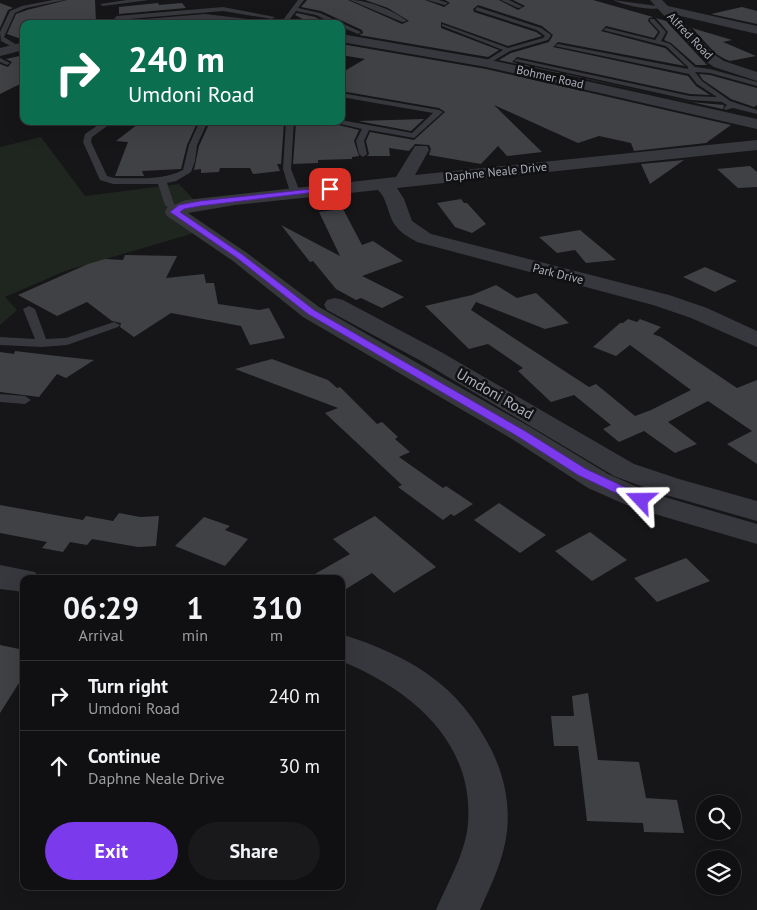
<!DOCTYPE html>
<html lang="en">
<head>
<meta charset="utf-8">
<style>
  :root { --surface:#101012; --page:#19191b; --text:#f1f3f6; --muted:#9c9d9f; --line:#303032; --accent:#7c3aed }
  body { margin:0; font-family:"PT Sans",sans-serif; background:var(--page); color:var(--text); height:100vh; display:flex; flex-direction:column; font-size:19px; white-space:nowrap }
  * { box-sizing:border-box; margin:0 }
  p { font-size:16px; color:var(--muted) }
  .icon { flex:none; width:28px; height:28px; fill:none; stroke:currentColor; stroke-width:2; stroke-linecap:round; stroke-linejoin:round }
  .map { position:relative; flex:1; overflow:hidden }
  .drawer { position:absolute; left:20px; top:575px; width:325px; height:315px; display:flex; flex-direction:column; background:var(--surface); border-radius:10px; box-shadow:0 5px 20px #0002,0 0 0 1px var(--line) }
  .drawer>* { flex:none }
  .top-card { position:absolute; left:20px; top:20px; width:325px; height:105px; border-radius:10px; box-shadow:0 5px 20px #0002,0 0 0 1px var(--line); background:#0b6e4f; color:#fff; overflow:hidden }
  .controls { position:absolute; left:696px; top:795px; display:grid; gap:10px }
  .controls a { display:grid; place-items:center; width:45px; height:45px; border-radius:50%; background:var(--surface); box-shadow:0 5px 20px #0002,0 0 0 1px var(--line); font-size:25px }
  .pin { position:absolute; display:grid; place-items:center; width:42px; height:42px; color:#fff; margin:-21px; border-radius:10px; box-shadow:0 2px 8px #0006 }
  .me { position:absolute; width:55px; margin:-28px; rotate:293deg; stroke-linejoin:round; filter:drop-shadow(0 0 4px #0008) }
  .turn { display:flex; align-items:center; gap:18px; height:105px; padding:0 25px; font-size:22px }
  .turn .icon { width:65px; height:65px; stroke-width:2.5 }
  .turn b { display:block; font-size:35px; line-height:42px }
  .eta { display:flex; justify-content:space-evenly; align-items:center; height:85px; text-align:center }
  .eta b { font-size:30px; font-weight:700; line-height:35px }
  .action { display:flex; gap:10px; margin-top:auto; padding:10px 25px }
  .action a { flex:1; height:58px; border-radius:30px; background:var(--accent); color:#fff; font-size:20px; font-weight:700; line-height:58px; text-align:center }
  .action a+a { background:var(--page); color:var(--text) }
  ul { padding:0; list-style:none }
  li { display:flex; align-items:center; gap:15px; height:70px; padding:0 25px; border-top:1px solid var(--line) }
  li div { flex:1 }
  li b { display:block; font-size:19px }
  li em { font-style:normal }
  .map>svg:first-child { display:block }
  .green { fill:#1e261f }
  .building { fill:#404145 }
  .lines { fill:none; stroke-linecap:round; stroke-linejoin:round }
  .service { fill:#37383d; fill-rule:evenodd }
  .minor { fill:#37383d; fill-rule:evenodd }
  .route { fill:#7c3aed; stroke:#51269a }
  .labels { text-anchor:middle; stroke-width:5; stroke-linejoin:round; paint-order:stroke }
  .far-street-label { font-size:12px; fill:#a8adb8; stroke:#111113 }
  .street-label { font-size:15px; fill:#a8adb8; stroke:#111113 }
</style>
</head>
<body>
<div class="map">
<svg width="757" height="910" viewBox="0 0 757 910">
  <rect width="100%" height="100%" fill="#161618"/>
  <path class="green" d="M41,137L85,196L179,184L198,204L181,207L201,231L65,271L5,297L17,310L0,325V147Z"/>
  <path class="building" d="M67,0H95L96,22L87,24H24V40L7,34L16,14L27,10Z
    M307,0H348L402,24L409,21L388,8L365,0H425L444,7L450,3L445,0H499L518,10L525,6L513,0H593L653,17L649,18L648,21L658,32L654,38L606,26L601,31L665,48L685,66L558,42L553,47L688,76L696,86L710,95L690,94L517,57L512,62L690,102L724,105L723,109L499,60L511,53L549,42L553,35L542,26L478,5L473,9L474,12L536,32L542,36L508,46L441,22V28L499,50L488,57L359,35L363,33L362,30L321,11L301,7Z
    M0,3L13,8L8,10L0,28Z
    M158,3L159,5L182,3L186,8L119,14V7Z
    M742,7L757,11V24L711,14Z
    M297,13L315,17L329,24H312L295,15Z
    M656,18L666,21L707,65H696L671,43L664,40L668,32Z
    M692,28L732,40L723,42L756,56L730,61L725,59L716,54Z
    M341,44L486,69L731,125L706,143L634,151L631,143L599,136L578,143L494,105L542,152L507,156L498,146L481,164L429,155L431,149L429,145L415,144L409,151L389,148L390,156H367L369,154L366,141L370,132L414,140L445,112L439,108L341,91V73L365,59L341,55Z
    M24,55V82L0,94V64L8,67L12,62L6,59Z
    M699,74L710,75L757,88V105L754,107L731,99L703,80Z
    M424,119L411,131L358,121Z
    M142,121L197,123L187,145L181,169L142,171L144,176H115L128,142L116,141Z
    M218,122L262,125V124L284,123L281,164H277L280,171L253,174L250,168H220L219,172L201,173V169L194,170L199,146L209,124L215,125Z
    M326,122L359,130L354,141L359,156L352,157V159L318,160V163L293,164L296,123Z
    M684,160L650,184L641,164Z
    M750,166L757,172V187L738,188L717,169Z
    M461,199L464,203H467L486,224L472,233L455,227L437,203Z
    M343,209L362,245L373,241L403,261L362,276L404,297L382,308L361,298L356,300L336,289L313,261L310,262L281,225L340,256L319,212Z
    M580,230L616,260L586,263L575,250L557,253L539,237Z
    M125,255L177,256L166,278L204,274L206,283H214L218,304L259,310L269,308L285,338L250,345L241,326L171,313L134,337L120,327L121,323L112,321L87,302L57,316L18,295L88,264L105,259L123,260Z
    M705,267L737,281L715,292L683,277Z
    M496,285L517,298L536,293L569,323L545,329L476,302L471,310L589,387L596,384L635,416L651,410L691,390L630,345L616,356L593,347L620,323H623L628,319L637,322L640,319L661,327L653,334L661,337L737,388L757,380V464L727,444L752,431L708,401L668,422L697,444L675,453L644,431L619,442L603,429L611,425L574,395L551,402L518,371L523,368L488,344L469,349L425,306L472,295Z
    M15,351L57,356L94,360L66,378L57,374L39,397L0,392V352L14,354Z
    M272,359L328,380L337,388L340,387L377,424L382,422L398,437L395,439L410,452L399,457L443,488L446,486L473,504L454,516L451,514L443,520L398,487L402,485L325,413L338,408L235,369Z
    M499,503L546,535L520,553L474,520Z
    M0,505L83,520L86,516L113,521L119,513L140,517L159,516L156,546L138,547L92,539L87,545L70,542L63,552L42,548L47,542L0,533Z
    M375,516L436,567L394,593L372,573L341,592V579H306L350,554L333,539Z
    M204,517L230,526L225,530L248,539L225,566L175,546Z
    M590,532L627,560L592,581L555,551Z
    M686,558L710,581L657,602L634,578Z
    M0,645L24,650V675L0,713Z
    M588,693L598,760L639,762L646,798L677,800L684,833L644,832L643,823L587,821L578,746H554L551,716H574L572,696Z"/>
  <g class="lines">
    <path class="service" d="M53,0H65L26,8L15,13L4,37L20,47V49H16L1,41L0,32L10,11L22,6Z
      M127,0H149L103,6L100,4Z
      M298,0H304L298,8L320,13L361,32L358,34L341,27V24H334L316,15L296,11L286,24H280Z
      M350,0C368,0 393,10 407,21L402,22Z
      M427,0H439L448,3L445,5Z
      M501,0H509L523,7L518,8Z
      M613,0L664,7C654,12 623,5 613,0Z
      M223,7L275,17L272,19L223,11L117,20L114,18L117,16Z
      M477,7L541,28L551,35L548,40L510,51L488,64H484V62L503,50L442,26V24L508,48L543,38L545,36L537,30L475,10Z
      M650,19H654L666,32L661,41L670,44L695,67L710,69L757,82V86L710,73L695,72L702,81L730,101L757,110V114L733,108L725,110L724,108L727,105L722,102L690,100L514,61L517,59L690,96L717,97L697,84L689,74L555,46L558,44L688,69V67L666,46L603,30L606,28L655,40L660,32L650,21Z
      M0,58L10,63L7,65L0,62Z
      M341,93L439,110L443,112L414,138L369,130L364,141L367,154L363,157L359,154L356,141L362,129L328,121L341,120L412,133L433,113L341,97Z
      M104,121H114L92,137L91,142L107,176L114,178C138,178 161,181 183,170L189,145L200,121H208L197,145L195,161L191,172L176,181L167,183L174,204L181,210L179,212H173L165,205L158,184H113L100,180L83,142L85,134Z
      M286,121H294L291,169L300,192L295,195L290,192L283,169Z
      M29,306L35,309L46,339L66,338L114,322L120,325L118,327L67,345L42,347L0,345V337L35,339L23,309Z
      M0,394L25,396L31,400L25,404L0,402Z"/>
    <path class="minor" d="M650,0H662L668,6L757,26V34L676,15L715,55L724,61L757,72V81L714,67L705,61Z
      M205,14L256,20L262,24L205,22L127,24L133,20Z
      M341,34L486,59L757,119V129L486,67L341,42Z
      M24,42V50L0,56V48Z
      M757,140V150L397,188L404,199L412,221L431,234L669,295L707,308L757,331V347L691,318L653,305L417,242C408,237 399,232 393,222C387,210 387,199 378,190L235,205L188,213L247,253L319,307L530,427L608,474L651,493L757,524V544L631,507L588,488L512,439L303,317L233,261L167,216L165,212L167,208L186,200L396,177L415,146H427L429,150L415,175Z
      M335,298L343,300L441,352L634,464L679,479L757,501V521L659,493L614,476L423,362L327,310L324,305L327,300Z
      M0,565L35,572L39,579H24V592L0,589Z
      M341,634C410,656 459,684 492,751C504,776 510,803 507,831C504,859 491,885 480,910H436C447,884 462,859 467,832C479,746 413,690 341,661Z"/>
  </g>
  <path class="route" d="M330,187H333V190L200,206L184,209L180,212L243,255L314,310L525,431L586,469L646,497L647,500L646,503H637L578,475L517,436L308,314L237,258L170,212L179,205L200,201Z"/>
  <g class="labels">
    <g class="far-street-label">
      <text transform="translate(690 36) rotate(46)" y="4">Alfred Road</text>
      <text transform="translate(550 77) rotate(13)" y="4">Bohmer Road</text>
      <text transform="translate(496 172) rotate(-6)" y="4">Daphne Neale Drive</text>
      <text transform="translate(558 274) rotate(14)" y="4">Park Drive</text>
    </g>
    <g class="street-label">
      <text transform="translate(495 394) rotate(30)" y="5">Umdoni Road</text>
    </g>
  </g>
</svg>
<div class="controls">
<a><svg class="icon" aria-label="search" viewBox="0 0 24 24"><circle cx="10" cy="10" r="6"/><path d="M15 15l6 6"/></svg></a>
<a><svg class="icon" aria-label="layers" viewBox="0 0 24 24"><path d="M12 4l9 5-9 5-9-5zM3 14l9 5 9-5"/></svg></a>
</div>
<div class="pin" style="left:330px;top:189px;background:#d93025"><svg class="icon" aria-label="arrive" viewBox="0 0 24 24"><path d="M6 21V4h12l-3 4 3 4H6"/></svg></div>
<svg class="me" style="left:641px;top:500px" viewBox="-20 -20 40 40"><path d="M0-17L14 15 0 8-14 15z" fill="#7c3aed" stroke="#fff" stroke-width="4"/></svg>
<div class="top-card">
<div class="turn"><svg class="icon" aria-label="right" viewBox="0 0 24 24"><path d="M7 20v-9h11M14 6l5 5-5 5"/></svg><div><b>240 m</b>Umdoni Road</div></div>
</div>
<section class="drawer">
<div class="eta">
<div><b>06:29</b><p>Arrival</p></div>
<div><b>1</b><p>min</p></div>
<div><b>310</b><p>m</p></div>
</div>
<ul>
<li><svg class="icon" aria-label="right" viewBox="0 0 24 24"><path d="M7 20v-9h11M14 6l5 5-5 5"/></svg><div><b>Turn right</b><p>Umdoni Road</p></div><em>240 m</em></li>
<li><svg class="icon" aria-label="ahead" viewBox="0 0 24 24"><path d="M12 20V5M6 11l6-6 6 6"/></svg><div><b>Continue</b><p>Daphne Neale Drive</p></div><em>30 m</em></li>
</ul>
<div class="action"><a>Exit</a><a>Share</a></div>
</section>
</div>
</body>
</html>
